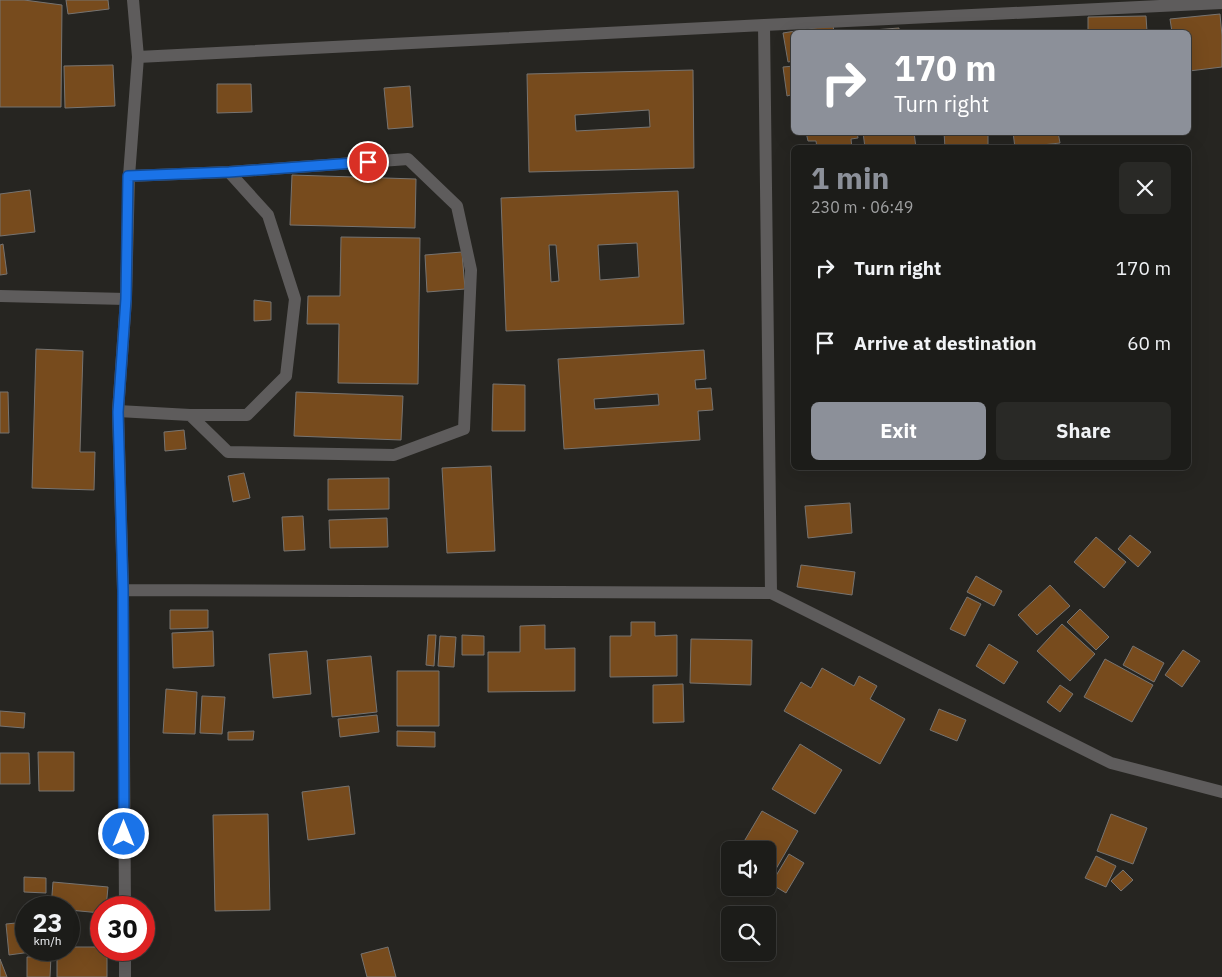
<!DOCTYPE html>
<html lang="en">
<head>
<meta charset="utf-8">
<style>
  :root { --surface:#1c1c19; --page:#292926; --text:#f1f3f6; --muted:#a0a1a2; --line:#3a3a38; --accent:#8c9099 }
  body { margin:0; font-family:"IBM Plex Sans",sans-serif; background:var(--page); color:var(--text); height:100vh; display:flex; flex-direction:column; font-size:19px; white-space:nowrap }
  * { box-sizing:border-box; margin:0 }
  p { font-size:16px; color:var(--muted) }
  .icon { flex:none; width:28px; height:28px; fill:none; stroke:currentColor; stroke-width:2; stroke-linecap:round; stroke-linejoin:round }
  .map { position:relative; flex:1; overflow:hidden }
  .side { position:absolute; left:791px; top:145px; width:400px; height:325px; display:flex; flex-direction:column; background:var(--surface); border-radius:8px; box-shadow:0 5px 20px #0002,0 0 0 1px var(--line) }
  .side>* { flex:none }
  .top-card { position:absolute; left:791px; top:30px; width:400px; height:105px; border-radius:8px; box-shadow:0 5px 20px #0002,0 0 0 1px var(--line); background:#8c9099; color:#fff; overflow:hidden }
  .fabs { position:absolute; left:721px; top:841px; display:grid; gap:10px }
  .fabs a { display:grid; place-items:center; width:55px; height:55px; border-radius:8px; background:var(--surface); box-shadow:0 5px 20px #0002,0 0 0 1px var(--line); font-size:25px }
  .speed { position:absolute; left:15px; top:896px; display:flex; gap:10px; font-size:25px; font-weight:700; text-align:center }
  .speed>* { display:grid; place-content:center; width:65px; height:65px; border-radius:50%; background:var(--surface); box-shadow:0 5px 20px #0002,0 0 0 1px var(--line); line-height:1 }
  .speed small { font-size:12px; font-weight:400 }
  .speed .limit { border:8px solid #d22; background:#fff; color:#111 }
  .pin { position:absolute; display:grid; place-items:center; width:42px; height:42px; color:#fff; margin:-21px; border:2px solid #fff; border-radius:50%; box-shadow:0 1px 5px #0007 }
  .me { position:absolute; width:55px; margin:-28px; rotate:0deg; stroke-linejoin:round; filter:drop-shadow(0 0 4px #0008) }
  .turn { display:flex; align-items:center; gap:18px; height:105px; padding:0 20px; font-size:22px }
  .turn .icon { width:65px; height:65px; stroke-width:2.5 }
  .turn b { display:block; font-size:35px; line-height:42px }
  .round { display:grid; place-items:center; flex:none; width:52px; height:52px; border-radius:8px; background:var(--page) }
  .head { display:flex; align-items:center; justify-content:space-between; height:85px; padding:0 20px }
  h1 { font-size:30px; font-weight:700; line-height:38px; color:var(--accent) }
  .primary-button { display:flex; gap:10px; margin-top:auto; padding:10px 20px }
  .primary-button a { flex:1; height:58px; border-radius:8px; background:var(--accent); color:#fff; font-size:20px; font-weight:700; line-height:58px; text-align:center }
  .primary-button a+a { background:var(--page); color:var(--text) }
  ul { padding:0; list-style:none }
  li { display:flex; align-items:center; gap:15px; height:75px; padding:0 20px }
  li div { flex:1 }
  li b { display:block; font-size:19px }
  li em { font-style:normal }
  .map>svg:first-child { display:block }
  .building { fill:#774b1d; stroke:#777471; fill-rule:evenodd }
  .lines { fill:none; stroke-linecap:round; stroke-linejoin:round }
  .lane { stroke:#5e5c5c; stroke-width:12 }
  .street { stroke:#5e5c5c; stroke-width:12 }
  .route-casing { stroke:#114b97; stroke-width:12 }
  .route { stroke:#1a73e8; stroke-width:9 }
</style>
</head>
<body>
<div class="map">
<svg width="1222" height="977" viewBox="0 0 1222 977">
  <rect width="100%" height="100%" fill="#262521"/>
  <path class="building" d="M0,0H24L62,5L61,107H0Z
    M66,0H108L109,9L68,14Z
    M1220,14L1222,36V67L1189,71V32H1172L1170,19Z
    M1146,16L1147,32H1088V17Z
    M833,25L834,32H794V61L788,62L783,33Z
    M899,28V32H860V31Z
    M113,65L115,106L65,108L64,66Z
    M794,66V94L787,96L783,67Z
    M693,70L694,168L529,172L527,74ZM649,110L650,127L576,131L575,115Z
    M217,84H251L252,112L217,113Z
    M410,86L413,127L388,129L384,88Z
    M806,132H857L858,138L851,139L852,148H817L816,141H808Z
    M863,132H914L916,148H865Z
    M944,132H988V148H945Z
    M1013,132H1058L1060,143L1015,148Z
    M292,175L416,179L415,228L290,225Z
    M30,190L35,232L0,236V194Z
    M678,191L684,324L506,331L501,198ZM637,243L639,277L600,280L598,245ZM549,245H556L559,281L551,282Z
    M341,237L420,238L418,384L338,383L339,324H307L308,296H340Z
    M3,244L7,274L0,275V245Z
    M462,252L465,289L427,292L425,255Z
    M254,300L271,302V320L254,321Z
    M36,349L83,351L80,452H95L94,490L32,488Z
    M704,350L706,379L695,380L696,389L711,388L713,410L698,411L700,440L564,449L558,359ZM658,394L659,405L595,409L594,399Z
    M493,384L525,385V431H492Z
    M0,392H8L9,433H0Z
    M296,392L403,396L401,440L294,436Z
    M184,430L186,449L165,451L164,432Z
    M491,466L495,551L447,553L442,468Z
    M244,473L250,498L233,502L228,476Z
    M389,478V509L328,510V479Z
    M850,503L852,533L808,538L805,506Z
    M303,516L305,550L284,551L282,517Z
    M387,518L388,547L330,548L329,520Z
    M1130,535L1151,552L1138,567L1118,549Z
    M1096,537L1126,562L1104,588L1074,562Z
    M801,565L855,572L852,595L797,587Z
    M976,576L1002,591L994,606L967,592Z
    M1050,585L1070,606L1037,635L1018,615Z
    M967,597L981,604L965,636L950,629Z
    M1080,609L1109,637L1096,650L1067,622Z
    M170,610H208V628L170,629Z
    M631,622H655V636L677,635V676L610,677V636H631Z
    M1062,624L1095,654L1070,681L1037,651Z
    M545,625V649L575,648V691L488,692V652H520V626Z
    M213,631L214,666L173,668L172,633Z
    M428,635H436L434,666L426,665Z
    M462,635L484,636V655H462Z
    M440,636L456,637L454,667L438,666Z
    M691,639L752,640L751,685L690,683Z
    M989,644L1018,662L1004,684L976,666Z
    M1133,646L1164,663L1154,682L1123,665Z
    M1183,650L1200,661L1182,687L1165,675Z
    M307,651L311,694L273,698L269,654Z
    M371,656L377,712L332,717L327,660Z
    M1105,659L1153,685L1132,722L1084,697Z
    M822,668L854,686L859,676L877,686L870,699L905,719L880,764L784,711L801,682L811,688Z
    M397,671H439V726H397Z
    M683,684L684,722L653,723V685Z
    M1060,685L1073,694L1060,712L1047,702Z
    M166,689L197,692L195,734L163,733Z
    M202,696L225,697L222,734L200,733Z
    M939,709L966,720L957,741L930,730Z
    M0,711L25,713L24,728L0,726Z
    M377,715L379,732L340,737L338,719Z
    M254,731L253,740H228V732Z
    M397,731L435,732V747L397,746Z
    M800,744L842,770L815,814L772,789Z
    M38,752H74V791H39Z
    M0,753H29L30,784H0Z
    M349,786L355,834L308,840L302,792Z
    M762,811L798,831L769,881L768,880V850H739Z
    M268,814L270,910L215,911L213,815Z
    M1111,814L1147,828L1133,864L1097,851Z
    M789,854L804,863L786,893L771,884Z
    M1096,856L1116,866L1106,887L1085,878Z
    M1123,870L1133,880L1121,891L1111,881Z
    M24,877L46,878V893L24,892Z
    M53,882L108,887L106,908H101V913L69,910V908H51Z
    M26,922V950H31V952L9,955L6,924Z
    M69,947H101V950H107V977H57V950H69Z
    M388,947L396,977H367L361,954Z
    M51,956L50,977H27V957Z
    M0,959L7,977H0Z"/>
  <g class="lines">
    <path class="lane" d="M118,411L190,415L228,452L394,455L464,429L471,270L457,206L408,159L229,172L129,176
      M190,415H247L286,376L295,299L268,215L229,172"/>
    <path class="street" d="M764,25L1222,3
      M138,57L764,25L771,593
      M0,296L126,299
      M123,590L771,593L1111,763L1222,792
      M125,908L123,590L118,411L126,299L129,176L138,57L133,0
      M125,950V977"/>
  </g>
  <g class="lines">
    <defs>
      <path id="route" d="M124,834L123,590L118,412L126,299L128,176L229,172L368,162"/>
    </defs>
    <use href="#route" class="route-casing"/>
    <use href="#route" class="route"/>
  </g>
</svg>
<div class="fabs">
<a><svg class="icon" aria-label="sound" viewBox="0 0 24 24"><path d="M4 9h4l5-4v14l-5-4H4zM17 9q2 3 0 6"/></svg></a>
<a><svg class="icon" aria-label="search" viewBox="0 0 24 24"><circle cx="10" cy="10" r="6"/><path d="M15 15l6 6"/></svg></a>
</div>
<div class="speed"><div>23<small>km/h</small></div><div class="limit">30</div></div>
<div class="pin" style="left:368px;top:162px;background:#d93025"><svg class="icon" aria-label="arrive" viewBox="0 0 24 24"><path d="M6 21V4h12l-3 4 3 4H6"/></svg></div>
<svg class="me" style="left:124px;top:834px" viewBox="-20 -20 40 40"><circle r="17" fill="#1a73e8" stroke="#fff" stroke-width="3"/><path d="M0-11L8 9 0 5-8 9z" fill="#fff"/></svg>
<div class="top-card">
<div class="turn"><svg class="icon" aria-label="right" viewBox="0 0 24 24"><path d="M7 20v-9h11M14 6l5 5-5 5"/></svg><div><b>170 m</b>Turn right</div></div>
</div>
<section class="side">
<div class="head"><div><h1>1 min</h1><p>230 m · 06:49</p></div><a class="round"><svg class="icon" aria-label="close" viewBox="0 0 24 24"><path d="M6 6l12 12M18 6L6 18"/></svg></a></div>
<ul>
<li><svg class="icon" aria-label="right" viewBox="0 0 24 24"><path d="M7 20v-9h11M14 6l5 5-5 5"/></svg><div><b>Turn right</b></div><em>170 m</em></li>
<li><svg class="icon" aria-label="arrive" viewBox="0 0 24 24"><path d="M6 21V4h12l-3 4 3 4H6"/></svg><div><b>Arrive at destination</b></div><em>60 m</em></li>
</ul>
<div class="primary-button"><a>Exit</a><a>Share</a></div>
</section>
</div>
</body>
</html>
